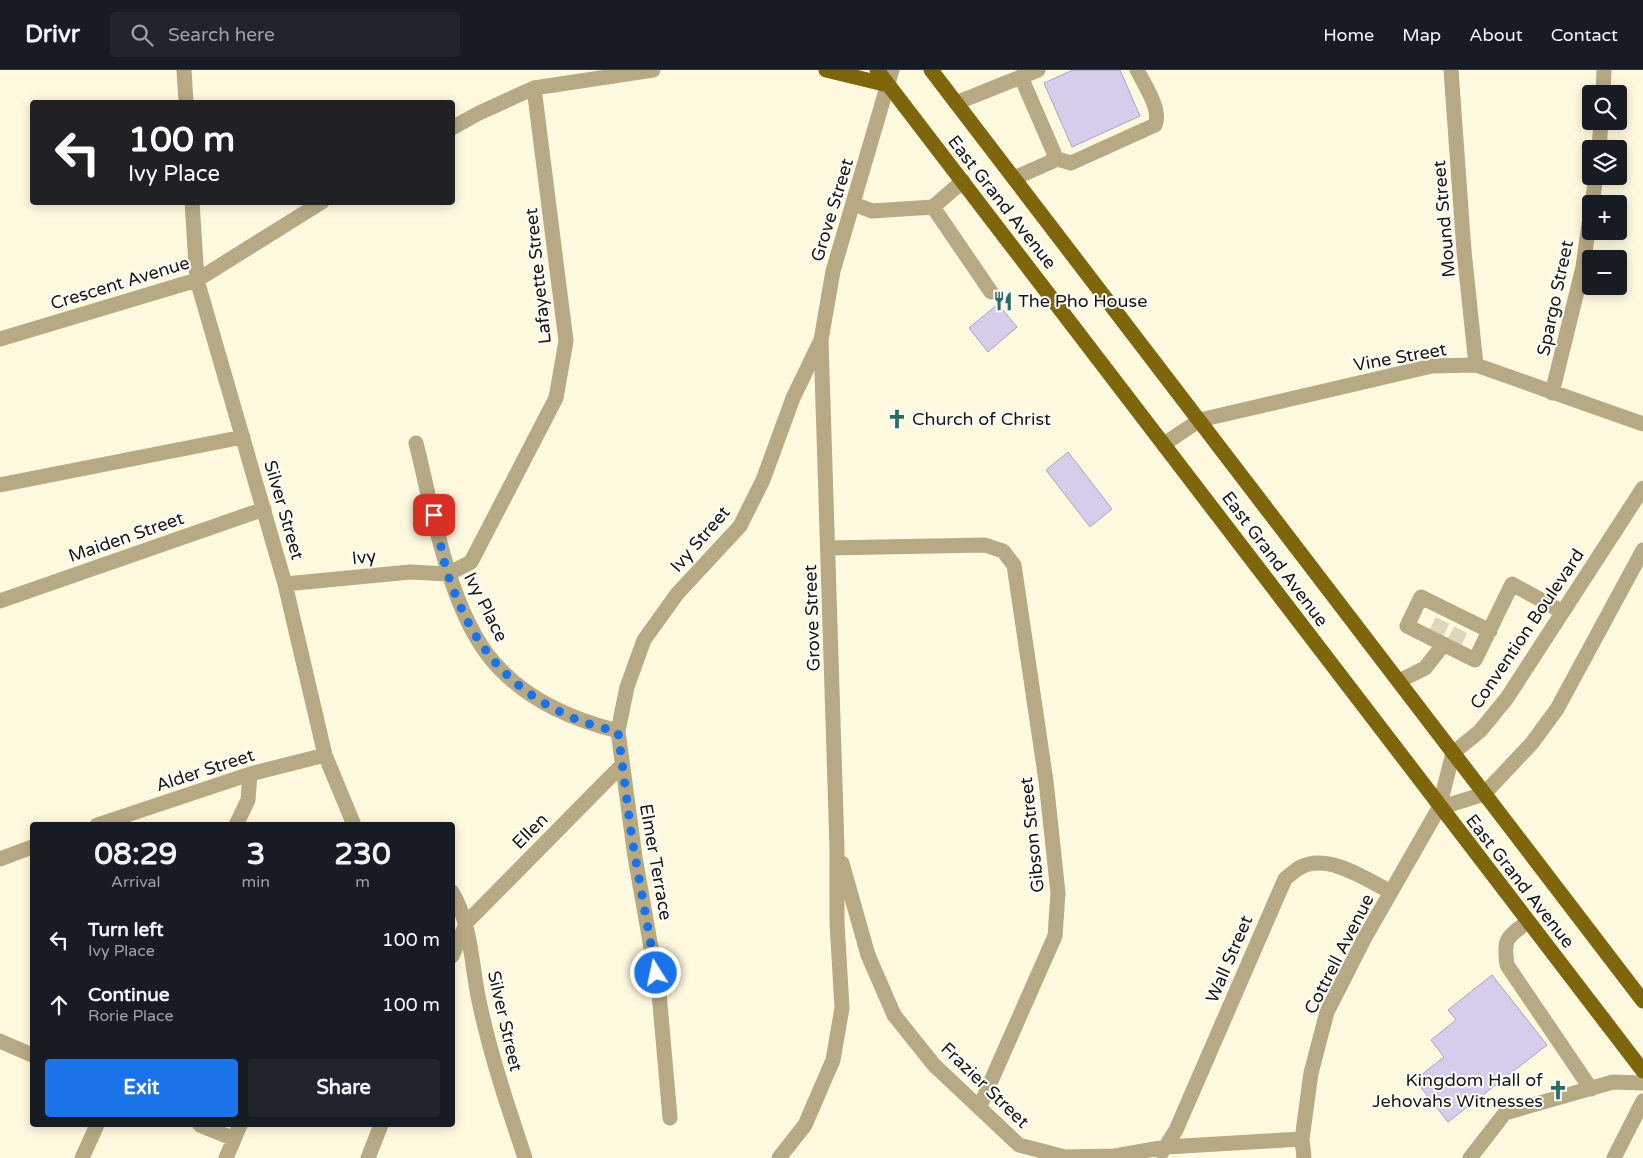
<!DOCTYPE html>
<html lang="en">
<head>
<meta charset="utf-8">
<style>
  :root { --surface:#171b24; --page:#20242c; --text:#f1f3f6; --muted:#9ea1a6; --line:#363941; --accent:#1a73e8 }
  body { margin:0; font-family:"Varela Round",sans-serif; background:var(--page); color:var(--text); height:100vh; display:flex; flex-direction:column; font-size:19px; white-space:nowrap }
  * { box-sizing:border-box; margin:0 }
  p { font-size:16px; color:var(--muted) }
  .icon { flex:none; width:28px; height:28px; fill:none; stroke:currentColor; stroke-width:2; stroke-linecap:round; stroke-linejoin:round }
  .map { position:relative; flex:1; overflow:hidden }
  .panel { position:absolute; left:30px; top:752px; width:425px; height:305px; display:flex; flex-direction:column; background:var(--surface); border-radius:5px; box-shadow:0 2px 12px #0003 }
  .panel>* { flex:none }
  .hud { position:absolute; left:30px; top:30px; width:425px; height:105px; border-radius:5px; box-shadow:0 2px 12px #0003; background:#202124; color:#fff; overflow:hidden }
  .fabs { position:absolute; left:1582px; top:15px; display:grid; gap:10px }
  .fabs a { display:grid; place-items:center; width:45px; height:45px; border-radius:5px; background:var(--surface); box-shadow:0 2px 12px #0003; font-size:25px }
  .pin { position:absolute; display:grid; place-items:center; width:42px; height:42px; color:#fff; margin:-21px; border-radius:10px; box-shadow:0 2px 8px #0006 }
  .me { position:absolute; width:55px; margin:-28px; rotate:350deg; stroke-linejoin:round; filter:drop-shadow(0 0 4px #0008) }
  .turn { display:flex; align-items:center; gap:18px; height:105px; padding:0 15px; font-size:22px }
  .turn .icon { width:65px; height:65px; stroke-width:2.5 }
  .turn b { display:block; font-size:35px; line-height:42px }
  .eta { display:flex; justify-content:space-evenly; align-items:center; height:85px; text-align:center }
  .eta b { font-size:30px; font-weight:800; line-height:35px }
  .action { display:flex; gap:10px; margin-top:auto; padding:10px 15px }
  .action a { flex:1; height:58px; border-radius:5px; background:var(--accent); color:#fff; font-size:20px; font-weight:800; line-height:58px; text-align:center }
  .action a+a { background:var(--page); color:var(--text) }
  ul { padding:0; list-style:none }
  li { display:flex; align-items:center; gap:15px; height:65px; padding:0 15px }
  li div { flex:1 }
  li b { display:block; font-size:19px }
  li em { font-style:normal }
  header { display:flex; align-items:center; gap:30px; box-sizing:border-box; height:70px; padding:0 25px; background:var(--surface); border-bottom:1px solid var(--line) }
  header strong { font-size:24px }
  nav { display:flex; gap:28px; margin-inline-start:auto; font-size:18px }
  .search { width:350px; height:45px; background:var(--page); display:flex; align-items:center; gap:12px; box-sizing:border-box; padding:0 18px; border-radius:5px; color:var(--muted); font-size:19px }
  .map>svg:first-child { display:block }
  .building { fill:#d6cdeb; stroke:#aba3c0 }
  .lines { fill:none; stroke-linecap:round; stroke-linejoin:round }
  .minor-tunnel { stroke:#ddd7c0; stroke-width:15; stroke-dasharray:15 8; stroke-linecap:butt }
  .minor { stroke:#b7a983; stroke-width:15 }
  .major { stroke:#7f660c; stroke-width:15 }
  .route { stroke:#1a73e8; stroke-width:9; stroke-dasharray:0 16.2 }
  .labels { text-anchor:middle; stroke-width:4; stroke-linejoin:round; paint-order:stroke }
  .street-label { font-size:18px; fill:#1b180d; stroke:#fff }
  .poi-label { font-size:18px; fill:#1b180d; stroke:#fff; text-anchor:start }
</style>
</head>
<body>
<header>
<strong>Drivr</strong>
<div class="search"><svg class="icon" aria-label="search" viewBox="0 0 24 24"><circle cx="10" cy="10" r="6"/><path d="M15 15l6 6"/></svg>Search here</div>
<nav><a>Home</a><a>Map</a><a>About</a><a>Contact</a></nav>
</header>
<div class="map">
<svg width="1643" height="1088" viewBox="0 0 1643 1088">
  <rect width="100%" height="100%" fill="#fff9e0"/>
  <path class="building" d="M1073,0H1120L1140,46L1072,77L1044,13Z
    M998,234L1017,257L988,282L969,258Z
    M1068,382L1112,439L1090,457L1046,400Z
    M1492,905L1547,975L1448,1052L1415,1010L1444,987L1431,970L1456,950L1448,940Z"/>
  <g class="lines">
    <path class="minor-tunnel" d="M1436,564L1444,547
      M1454,573L1462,557"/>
    <path class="minor" d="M184,0L186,32
      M1451,0L1464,181L1476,295
      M1603,24L1604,0
      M956,33L1038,0
      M452,58L479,43L534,18L653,0
      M1599,79L1601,51
      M1054,88L1071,93L1155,55C1162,40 1144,14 1137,0
      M1014,108L1053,91L1054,83L1021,7
      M192,132L197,210L285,514L325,685L354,755
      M854,134L872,141L933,137L991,222
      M1592,134L1596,106
      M933,137L963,111
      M0,269L197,210L322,132
      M1552,323L1583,197L1591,139
      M416,373C433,440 450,551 501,600C533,633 575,650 618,661
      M1164,374L1200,350L1432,296L1476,295L1643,354
      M0,415L243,367
      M828,478L985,475L1003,481L1014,495L1046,711L1058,823L1055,866L980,1036
      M285,514L410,502L448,504L471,492L556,328L566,271L534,18
      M0,531L264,439
      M1490,561L1421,527L1407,556L1475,590L1512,514L1563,542
      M1399,611L1425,598L1444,574
      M1439,738L1484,724L1532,673L1557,639L1643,480
      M97,755L250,704L325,685
      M236,755L248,730L250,704
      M0,789L32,777
      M842,793L868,885L894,945L934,995L1019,1075L1065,1087L1115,1086L1166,1077L1302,1069
      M452,822C471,854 471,890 478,926C489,981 507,1034 525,1088
      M1528,852C1507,867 1503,868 1507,895L1591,1019
      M452,886L467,852L621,696
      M0,971L32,985
      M670,1048L659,923L635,787L618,661L627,617L644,570L677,524L740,456L763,410L793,328L820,272
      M200,1055L234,1069
      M1162,1082L1176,1060L1285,809C1290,805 1295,800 1301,797C1329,783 1367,810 1391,822
      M82,1088L97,1055
      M226,1088L240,1055
      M368,1088L381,1055
      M779,1088L805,1055L833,990L842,938L837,853V778L821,270L833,201L892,0
      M1304,1088L1302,1069L1311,1003L1327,942L1364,869L1439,738L1453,683L1480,661L1507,628L1643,418
      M1470,1088L1505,1043L1613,1012L1643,1013
      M1614,1088L1643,1031"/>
    <path class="major" d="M826,0L888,15
      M877,0L1643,1001
      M931,0L1643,931"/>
  </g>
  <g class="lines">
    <path class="route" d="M434,445C439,464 442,486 448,505C472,575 508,621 578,650C590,655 605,658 618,662L632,769L656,903"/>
  </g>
  <defs>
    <symbol id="restaurant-bare" viewBox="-9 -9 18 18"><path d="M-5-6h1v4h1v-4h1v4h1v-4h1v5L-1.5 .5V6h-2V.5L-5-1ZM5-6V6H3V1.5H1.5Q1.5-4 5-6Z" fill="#266d62" stroke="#fff" stroke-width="2.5" paint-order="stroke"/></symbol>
    <symbol id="church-bare" viewBox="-9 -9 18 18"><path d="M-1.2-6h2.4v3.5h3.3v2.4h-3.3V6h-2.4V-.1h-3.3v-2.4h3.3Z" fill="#266d62" stroke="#fff" stroke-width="2.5" paint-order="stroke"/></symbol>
  </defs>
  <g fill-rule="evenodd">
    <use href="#restaurant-bare" x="989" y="217" width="28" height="28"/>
    <use href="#church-bare" x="883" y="335" width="28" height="28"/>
    <use href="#church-bare" x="1544" y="1006" width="28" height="28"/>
  </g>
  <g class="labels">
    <g class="street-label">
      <text transform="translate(1002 132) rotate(52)" y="6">East Grand Avenue</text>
      <text transform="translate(832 140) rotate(-73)" y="6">Grove Street</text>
      <text transform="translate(1444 149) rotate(-95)" y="6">Mound Street</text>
      <text transform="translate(538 206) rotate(-96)" y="6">Lafayette Street</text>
      <text transform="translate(120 213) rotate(-17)" y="6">Crescent Avenue</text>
      <text transform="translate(1555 228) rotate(-78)" y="6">Spargo Street</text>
      <text transform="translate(1400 287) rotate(-10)" y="6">Vine Street</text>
      <text transform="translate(284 440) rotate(74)" y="6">Silver Street</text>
      <text transform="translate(126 467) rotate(-19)" y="6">Maiden Street</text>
      <text transform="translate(700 469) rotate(-49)" y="6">Ivy Street</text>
      <text transform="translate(364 487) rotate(-6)" y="6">Ivy</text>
      <text transform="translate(1275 489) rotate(53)" y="6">East Grand Avenue</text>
      <text transform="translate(486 537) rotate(63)" y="6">Ivy Place</text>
      <text transform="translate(812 548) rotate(-92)" y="6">Grove Street</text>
      <text transform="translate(1527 559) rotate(-56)" y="6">Convention Boulevard</text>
      <text transform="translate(205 700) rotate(-18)" y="6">Alder Street</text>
      <text transform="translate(530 761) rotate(-45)" y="6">Ellen</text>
      <text transform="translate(1032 765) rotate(-96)" y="6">Gibson Street</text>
      <text transform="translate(656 792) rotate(80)" y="6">Elmer Terrace</text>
      <text transform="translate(1520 811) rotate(52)" y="6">East Grand Avenue</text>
      <text transform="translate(1339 884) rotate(-63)" y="6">Cottrell Avenue</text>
      <text transform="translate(1229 889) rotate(-67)" y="6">Wall Street</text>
      <text transform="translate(505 951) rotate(77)" y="6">Silver Street</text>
      <text transform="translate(985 1015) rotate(44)" y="6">Frazier Street</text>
    </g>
    <g class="poi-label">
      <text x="1018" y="237">The Pho House</text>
      <text x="912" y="355">Church of Christ</text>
      <text x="1543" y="1016" text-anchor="end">Kingdom Hall of<tspan x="1543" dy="21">Jehovahs Witnesses</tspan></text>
    </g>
  </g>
</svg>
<div class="fabs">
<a><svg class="icon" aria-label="search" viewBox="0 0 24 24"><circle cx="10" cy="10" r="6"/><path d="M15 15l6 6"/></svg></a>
<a><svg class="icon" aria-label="layers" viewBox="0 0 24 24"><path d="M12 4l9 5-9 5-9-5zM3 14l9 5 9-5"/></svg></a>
<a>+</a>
<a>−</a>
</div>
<div class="pin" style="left:434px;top:445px;background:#d93025"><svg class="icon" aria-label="arrive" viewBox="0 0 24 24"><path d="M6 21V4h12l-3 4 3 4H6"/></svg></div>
<svg class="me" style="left:656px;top:903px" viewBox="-20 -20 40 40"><circle r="17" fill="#1a73e8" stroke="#fff" stroke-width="3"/><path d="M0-11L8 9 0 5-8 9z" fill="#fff"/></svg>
<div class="hud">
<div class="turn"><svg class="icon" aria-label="left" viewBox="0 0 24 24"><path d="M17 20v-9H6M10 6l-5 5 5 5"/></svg><div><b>100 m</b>Ivy Place</div></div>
</div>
<section class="panel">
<div class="eta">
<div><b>08:29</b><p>Arrival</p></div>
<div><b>3</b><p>min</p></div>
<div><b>230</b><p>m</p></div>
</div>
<ul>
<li><svg class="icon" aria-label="left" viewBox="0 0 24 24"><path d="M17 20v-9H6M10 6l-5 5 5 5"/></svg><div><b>Turn left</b><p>Ivy Place</p></div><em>100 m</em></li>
<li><svg class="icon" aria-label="ahead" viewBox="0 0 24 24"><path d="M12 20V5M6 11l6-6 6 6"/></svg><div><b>Continue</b><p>Rorie Place</p></div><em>100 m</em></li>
</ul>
<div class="action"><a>Exit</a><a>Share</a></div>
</section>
</div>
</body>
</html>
